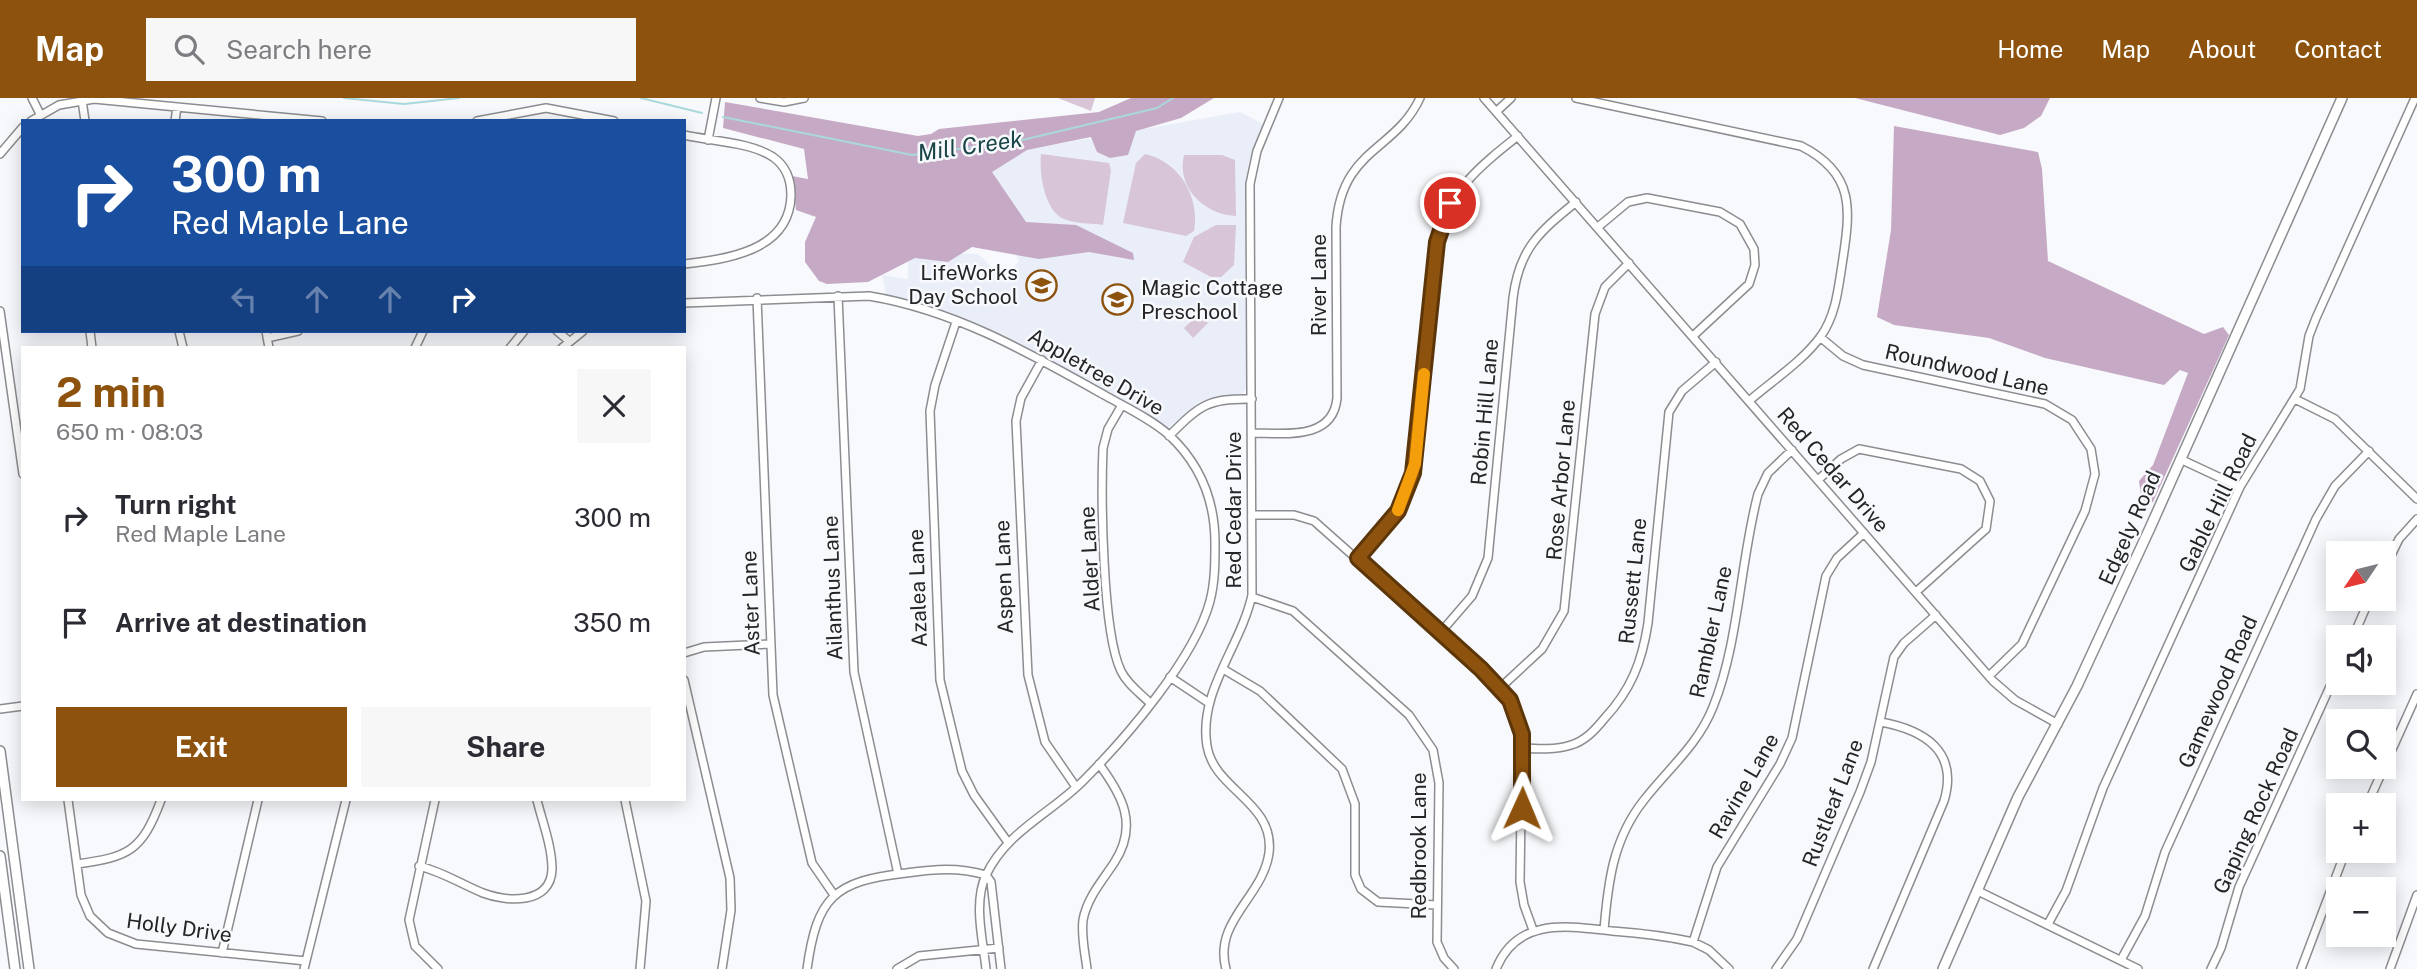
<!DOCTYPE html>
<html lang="en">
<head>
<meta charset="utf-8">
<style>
  :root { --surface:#fff; --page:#f7f7f7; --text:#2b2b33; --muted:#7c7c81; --accent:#8d530e }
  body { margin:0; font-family:"Public Sans",sans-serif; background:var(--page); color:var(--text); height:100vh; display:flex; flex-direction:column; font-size:26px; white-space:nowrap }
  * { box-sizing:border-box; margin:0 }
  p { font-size:23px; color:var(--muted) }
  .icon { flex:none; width:38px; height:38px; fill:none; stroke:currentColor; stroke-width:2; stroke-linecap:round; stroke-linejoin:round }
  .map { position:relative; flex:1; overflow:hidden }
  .panel { position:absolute; left:21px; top:248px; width:665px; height:455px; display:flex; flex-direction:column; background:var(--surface); border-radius:0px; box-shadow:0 4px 18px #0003 }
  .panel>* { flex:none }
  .guide { position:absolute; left:21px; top:21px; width:665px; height:214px; border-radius:0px; box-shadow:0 4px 18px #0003; background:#1a4fa0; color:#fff; overflow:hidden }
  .needle { width:46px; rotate:235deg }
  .buttons { position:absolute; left:2326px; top:443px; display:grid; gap:14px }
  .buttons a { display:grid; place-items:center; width:70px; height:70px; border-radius:0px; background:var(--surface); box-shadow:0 4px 18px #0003; font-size:35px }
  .pin { position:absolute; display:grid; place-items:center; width:60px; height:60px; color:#fff; margin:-30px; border:4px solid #fff; border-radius:50%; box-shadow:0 2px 7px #0007 }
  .me { position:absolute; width:77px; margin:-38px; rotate:1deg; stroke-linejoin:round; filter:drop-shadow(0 0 5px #0008) }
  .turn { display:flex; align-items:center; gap:24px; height:147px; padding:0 35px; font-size:32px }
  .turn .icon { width:91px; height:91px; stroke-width:2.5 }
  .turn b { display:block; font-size:49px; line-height:60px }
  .lanes { display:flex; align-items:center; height:66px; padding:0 35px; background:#0003; justify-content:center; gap:35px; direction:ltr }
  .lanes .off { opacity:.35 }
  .round { display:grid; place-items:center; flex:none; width:74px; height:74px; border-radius:0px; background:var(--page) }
  .head { display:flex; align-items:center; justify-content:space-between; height:119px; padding:0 35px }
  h1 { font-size:42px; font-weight:700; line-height:52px; color:var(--accent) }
  .action { display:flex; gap:14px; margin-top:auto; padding:14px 35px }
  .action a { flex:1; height:80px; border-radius:0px; background:var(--accent); color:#fff; font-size:28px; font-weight:700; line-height:80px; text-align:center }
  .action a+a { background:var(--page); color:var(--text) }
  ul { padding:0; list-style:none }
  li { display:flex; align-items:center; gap:21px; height:105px; padding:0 35px }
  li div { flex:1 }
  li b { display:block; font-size:26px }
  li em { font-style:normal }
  header { display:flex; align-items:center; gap:42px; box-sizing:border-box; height:98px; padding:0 35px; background:var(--accent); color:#fff }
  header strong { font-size:33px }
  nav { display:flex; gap:38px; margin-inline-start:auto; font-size:24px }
  .search { width:490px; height:63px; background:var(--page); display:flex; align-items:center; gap:18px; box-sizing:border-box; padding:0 24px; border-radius:0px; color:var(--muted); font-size:26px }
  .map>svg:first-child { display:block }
  .built { fill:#e9eef8 }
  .green { fill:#d8c5d7 }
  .forest { fill:#c6aac5 }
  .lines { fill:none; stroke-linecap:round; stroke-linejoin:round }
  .stream { stroke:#aad9db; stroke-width:2 }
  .minor-casing { stroke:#8c8d90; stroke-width:10 }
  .major-casing { stroke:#8c8d90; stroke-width:12 }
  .minor { stroke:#fff; stroke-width:7 }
  .major { stroke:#fff; stroke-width:9 }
  .route-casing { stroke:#5c3609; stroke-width:18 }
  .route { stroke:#8d530e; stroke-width:12 }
  .slow { stroke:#f59e0b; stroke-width:12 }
  .labels { text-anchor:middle; stroke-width:5; stroke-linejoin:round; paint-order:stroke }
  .poi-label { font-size:21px; fill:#252527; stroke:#f7f9fc; text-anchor:end }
  .street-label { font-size:21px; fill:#252527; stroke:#f7f9fc }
  .water-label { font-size:23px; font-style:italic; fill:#1a4547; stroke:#f7f9fc }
</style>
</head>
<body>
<header>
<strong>Map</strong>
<div class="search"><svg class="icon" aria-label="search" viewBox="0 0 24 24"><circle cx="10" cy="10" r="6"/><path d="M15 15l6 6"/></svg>Search here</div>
<nav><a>Home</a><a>Map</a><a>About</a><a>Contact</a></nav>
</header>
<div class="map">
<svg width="2417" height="871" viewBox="0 0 2417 871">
  <rect width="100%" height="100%" fill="#f7f9fc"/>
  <path class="built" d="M1240,14L1263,26L1249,63L1245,85L1247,289L1242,296L1217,298L1199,304L1168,330L1004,237L886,196L882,177L908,181V164L915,160L955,155L978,156L996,173L1011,172L1019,163L979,60Z"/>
  <path class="green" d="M1058,0H1095L1091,13Z
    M1041,56L1109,65L1111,72L1103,127C1092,125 1075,126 1064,121C1044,112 1039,75 1041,56Z
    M1145,56C1180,64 1200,99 1194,133L1186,138L1123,125L1136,65Z
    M1184,57H1222L1235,62L1236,118C1205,117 1176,90 1184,57Z
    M1216,127H1236L1234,167L1221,179H1211L1183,164L1194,139Z
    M1199,216L1208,225L1193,240L1184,230Z"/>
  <path class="forest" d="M1131,0H1214L1181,20L1136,33L1128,57L1110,60L1097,54L1091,39L1027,52L992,74L1026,124L1076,127L1133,155L1134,162L1089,154L1039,161L972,149L948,164L915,160L868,184L827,186L819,183L805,164V144L816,119L796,112L792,78L808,81L804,51L723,30L725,4L918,38L931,36L939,31L1099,14Z
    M1855,0H2050L2041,18L2024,30L2000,37Z
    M1894,28L2038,54L2042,71L2048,163L2204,236L2223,229L2229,237L2153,404L2146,406L2141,397L2139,383L2153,367L2188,275L2180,272L2164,287L2045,260L1989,240L1894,227L1877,219L1891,132Z"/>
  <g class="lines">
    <path class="stream" d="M344,0L404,6L459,0
      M641,0L702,15
      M723,19L912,57L1014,44L1157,10L1173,0"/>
    <defs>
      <path id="minor" d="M32,0L40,16
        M760,0L784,4L804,0
        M1484,0L1993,583L2015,602L2058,626
        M1576,0L1801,48C1857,76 1850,114 1842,167C1838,192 1836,216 1821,238C1803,263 1772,283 1749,303
        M82,2L85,23
        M1497,13L1511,0
        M31,23L59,7L94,1L322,23
        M175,23L177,9
        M477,23L546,10L614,23
        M684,37C711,43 750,44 773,59C786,68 791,82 791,97C790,153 727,161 684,166
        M708,42L716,0
        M0,56L23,29
        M1598,129L1628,104L1647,100L1720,114L1740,126L1754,151L1755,167L1749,186L1693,238
        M838,198L854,574L898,776
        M757,200L773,597L812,765L834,797
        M684,205L869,198C955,212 1031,256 1106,298C1127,310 1151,321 1169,337C1200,366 1215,403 1215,445C1215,464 1215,484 1210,503C1195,560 1125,641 1083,683C1050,716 1007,733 986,777C973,805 983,842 986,871
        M0,213L23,376
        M956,224L935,287L930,313L940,582L962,673L974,697L1007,743
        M90,233L92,250
        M179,233L183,250
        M266,233L269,250
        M557,233L569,243
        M1820,239L1843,258L1863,267L2045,306L2072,322L2091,351L2095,376L2085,413L2022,546L1989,578
        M267,240L298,233
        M415,250L423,233
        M510,250L524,233
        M562,250L583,233
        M1042,262L1021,300L1016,323L1028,577L1045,644L1076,689
        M2295,301L2335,321L2417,401
        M1122,307L1108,331L1103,350C1101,397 1102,534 1121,573C1127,586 1140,595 1150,605
        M1253,335C1284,335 1333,343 1337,300L1336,129C1341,50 1395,54 1420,0
        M1169,338C1200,307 1208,300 1252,301
        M2180,361L2240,389
        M1818,382L1841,361L1859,351L1961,371L1980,383L1990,403L1986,431L1916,494
        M1252,417H1294L1314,423L1481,571L1510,602L1522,636L1520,784L1524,807L1533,832
        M1358,460L1398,413L1413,375L1437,144C1447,94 1480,68 1518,38
        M2384,472L2399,441L2417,421
        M1252,499L1293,513L1409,617L1433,652L1439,685L1437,844L1444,860L1454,871
        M1440,535L1472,498L1488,460L1513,200C1519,151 1539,134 1576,104
        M2353,539L2370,500
        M684,555L704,549L770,546
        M1223,571L1260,593L1342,671L1355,706V777L1361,791L1378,804L1437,807
        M1170,579L1209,605
        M684,582L730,780L731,812L722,871
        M1500,590L1542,551L1564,513L1595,216L1605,189L1629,165
        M0,611L23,608
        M1522,650C1538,651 1556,652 1571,647C1585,643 1595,632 1604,621C1631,592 1642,564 1648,525L1669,314L1682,293L1716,264
        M68,702L81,797L90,818L108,835L136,846L306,863
        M435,702L409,822L415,848L438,871
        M625,702L646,803L640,871
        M2367,707L2417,596
        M77,766C129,759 142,753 161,702
        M419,768C443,774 461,786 483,795C507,804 551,807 552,771C552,748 542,723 537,702
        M986,777L991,784L1001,871
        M1978,793L2138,871
        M2048,826L2066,793L2103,690L2240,389L2300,291L2309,238L2316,220L2415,0
        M1604,832C1608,784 1613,741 1644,702C1668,671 1698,647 1713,609C1739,545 1740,464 1758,396L1768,375L1792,352
        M1693,844L1717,769L1780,666L1792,640L1826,478L1837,460L1864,435
        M222,855L258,702
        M2121,862L2145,818L2165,754L2316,421L2335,388L2369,353
        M304,871L346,702
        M807,871C817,799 834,783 906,775C935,771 958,769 986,777
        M897,871L919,858L999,850
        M1087,871C1085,855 1081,838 1083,822C1087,800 1102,783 1114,765C1139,727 1122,697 1099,666
        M1226,871C1213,823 1263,799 1269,755C1275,704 1214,692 1207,648C1198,594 1241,548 1252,497L1250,86L1257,53L1279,0
        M1496,871C1517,819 1567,828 1612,833C1639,835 1666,838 1693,844L1709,852L1729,871
        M1776,871L1797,841L1860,694L1871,664L1894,559L1904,545L1936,517
        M1873,871L1944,703C1959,653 1924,632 1881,624
        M2211,871L2221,850L2239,789L2338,571
        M2301,871L2346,752
        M2390,871L2417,797"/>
      <path id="major" d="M0,653L29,871
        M0,758L15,871
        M1943,871L2018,699L2077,588L2150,430L2342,0"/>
    </defs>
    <use href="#minor" class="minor-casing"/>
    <use href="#major" class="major-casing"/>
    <use href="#minor" class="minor"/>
    <use href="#major" class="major"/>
  </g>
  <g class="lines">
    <defs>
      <path id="route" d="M1450,105L1437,144L1413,375L1398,413L1358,460L1481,571L1510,602L1522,636V710"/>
    </defs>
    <use href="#route" class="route-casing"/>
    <use href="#route" class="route"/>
    <path class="slow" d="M1398,412L1415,366L1424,276"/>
  </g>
  <defs>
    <symbol id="school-ring" viewBox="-11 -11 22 22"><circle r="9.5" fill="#f7f9fc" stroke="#8d530e" stroke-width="1.5"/><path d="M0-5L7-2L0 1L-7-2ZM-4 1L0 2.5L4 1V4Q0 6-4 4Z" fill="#8d530e"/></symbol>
  </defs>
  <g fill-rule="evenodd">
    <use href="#school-ring" x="1024" y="170" width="35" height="35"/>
    <use href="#school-ring" x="1100" y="184" width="35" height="35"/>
  </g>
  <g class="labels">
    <g class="poi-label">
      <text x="1018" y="182">LifeWorks<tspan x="1018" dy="24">Day School</tspan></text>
      <text x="1141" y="197" text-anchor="start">Magic Cottage<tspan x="1141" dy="24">Preschool</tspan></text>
    </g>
    <g class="street-label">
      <text transform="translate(1319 187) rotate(-90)" y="7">River Lane</text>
      <text transform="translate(1967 272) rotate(13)" y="7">Roundwood Lane</text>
      <text transform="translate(1096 274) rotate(30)" y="7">Appletree Drive</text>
      <text transform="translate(1485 314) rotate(-85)" y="7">Robin Hill Lane</text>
      <text transform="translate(1833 372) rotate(49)" y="7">Red Cedar Drive</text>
      <text transform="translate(1561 382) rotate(-85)" y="7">Rose Arbor Lane</text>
      <text transform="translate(2218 405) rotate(-64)" y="7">Gable Hill Road</text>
      <text transform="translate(1234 412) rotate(-90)" y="7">Red Cedar Drive</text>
      <text transform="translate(2130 430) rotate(-66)" y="7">Edgely Road</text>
      <text transform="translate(1090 461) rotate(-93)" y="7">Alder Lane</text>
      <text transform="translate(1004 479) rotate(-92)" y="7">Aspen Lane</text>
      <text transform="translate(1633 483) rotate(-84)" y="7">Russett Lane</text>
      <text transform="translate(833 490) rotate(-92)" y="7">Ailanthus Lane</text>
      <text transform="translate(918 490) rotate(-92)" y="7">Azalea Lane</text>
      <text transform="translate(751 505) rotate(-92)" y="7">Aster Lane</text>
      <text transform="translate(1711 534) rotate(-78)" y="7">Rambler Lane</text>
      <text transform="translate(2218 594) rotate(-66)" y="7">Gamewood Road</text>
      <text transform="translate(1744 688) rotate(-60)" y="7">Ravine Lane</text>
      <text transform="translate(1833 705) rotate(-69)" y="7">Rustleaf Lane</text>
      <text transform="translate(2256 713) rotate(-66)" y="7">Gaping Rock Road</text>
      <text transform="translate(1419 748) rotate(-90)" y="7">Redbrook Lane</text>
      <text transform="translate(179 830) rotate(8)" y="7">Holly Drive</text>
    </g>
    <g class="water-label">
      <text transform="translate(970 48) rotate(-8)" y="8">Mill Creek</text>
    </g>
  </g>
</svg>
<div class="buttons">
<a><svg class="needle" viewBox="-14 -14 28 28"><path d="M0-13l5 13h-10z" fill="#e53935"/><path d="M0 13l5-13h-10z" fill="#7c7c81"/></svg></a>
<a><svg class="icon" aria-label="sound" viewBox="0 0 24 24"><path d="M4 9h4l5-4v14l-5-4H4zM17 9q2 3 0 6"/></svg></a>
<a><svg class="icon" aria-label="search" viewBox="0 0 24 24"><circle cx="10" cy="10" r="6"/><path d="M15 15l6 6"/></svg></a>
<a>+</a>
<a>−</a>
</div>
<div class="pin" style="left:1450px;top:105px;background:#d93025"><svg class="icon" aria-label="arrive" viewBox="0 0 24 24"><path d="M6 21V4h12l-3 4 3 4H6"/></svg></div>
<svg class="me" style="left:1522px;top:710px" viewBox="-20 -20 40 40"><path d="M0-17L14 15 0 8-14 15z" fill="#8d530e" stroke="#fff" stroke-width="4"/></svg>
<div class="guide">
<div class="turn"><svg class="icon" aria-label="right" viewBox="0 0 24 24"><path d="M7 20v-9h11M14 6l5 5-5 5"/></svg><div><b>300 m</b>Red Maple Lane</div></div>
<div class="lanes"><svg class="icon off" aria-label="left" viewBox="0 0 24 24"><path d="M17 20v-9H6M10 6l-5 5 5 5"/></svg><svg class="icon off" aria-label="ahead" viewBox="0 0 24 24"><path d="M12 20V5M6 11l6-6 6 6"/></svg><svg class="icon off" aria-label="ahead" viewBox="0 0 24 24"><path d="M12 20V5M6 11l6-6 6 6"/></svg><svg class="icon" aria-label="right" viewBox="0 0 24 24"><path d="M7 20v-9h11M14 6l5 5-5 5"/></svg></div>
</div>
<section class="panel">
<div class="head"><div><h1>2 min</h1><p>650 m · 08:03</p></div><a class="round"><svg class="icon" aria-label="close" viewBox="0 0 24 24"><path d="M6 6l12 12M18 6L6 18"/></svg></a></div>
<ul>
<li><svg class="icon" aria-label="right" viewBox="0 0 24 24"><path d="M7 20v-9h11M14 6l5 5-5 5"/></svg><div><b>Turn right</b><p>Red Maple Lane</p></div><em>300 m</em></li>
<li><svg class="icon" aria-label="arrive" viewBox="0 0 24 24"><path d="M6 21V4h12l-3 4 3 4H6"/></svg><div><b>Arrive at destination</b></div><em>350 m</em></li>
</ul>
<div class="action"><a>Exit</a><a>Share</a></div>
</section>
</div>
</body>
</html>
